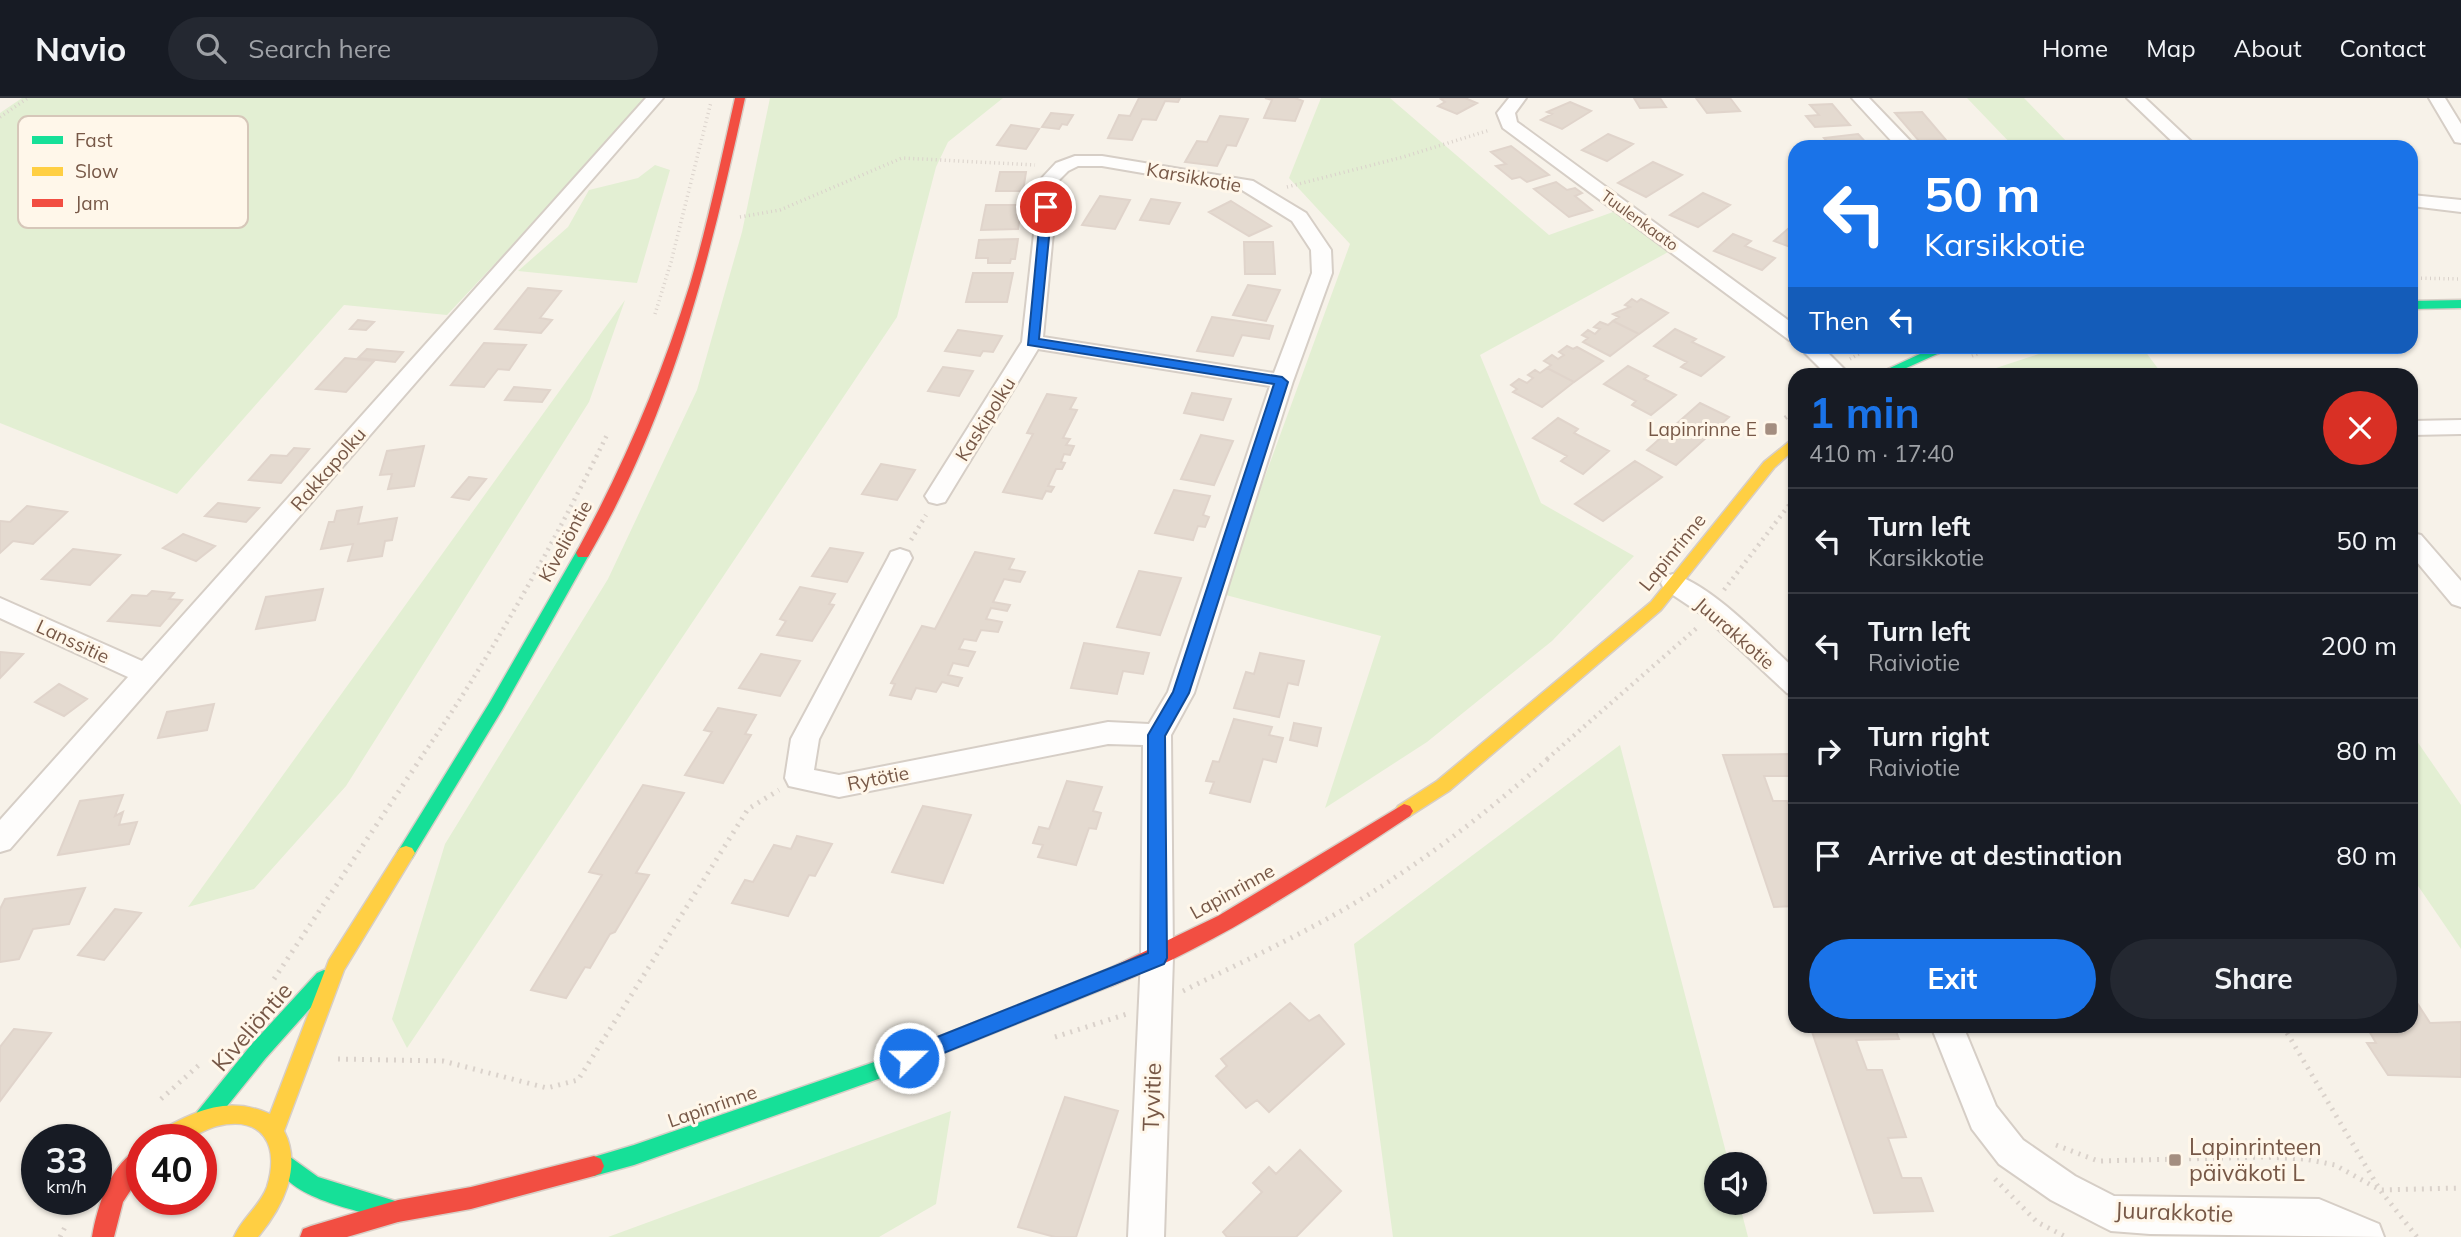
<!DOCTYPE html>
<html lang="en">
<head>
<meta charset="utf-8">
<style>
  :root { --surface:#171b24; --page:#242831; --text:#f1f3f6; --muted:#9ea1a6; --line:#363941; --accent:#1a73e8 }
  body { margin:0; font-family:Mulish,sans-serif; background:var(--page); color:var(--text); height:100vh; display:flex; flex-direction:column; font-size:26px; white-space:nowrap }
  * { box-sizing:border-box; margin:0 }
  p { font-size:23px; color:var(--muted) }
  .icon { flex:none; width:38px; height:38px; fill:none; stroke:currentColor; stroke-width:2; stroke-linecap:round; stroke-linejoin:round }
  .map { position:relative; flex:1; overflow:hidden }
  .panel { position:absolute; left:1788px; top:270px; width:630px; height:665px; display:flex; flex-direction:column; background:var(--surface); border-radius:21px; box-shadow:0 2px 5px #0004 }
  .panel>* { flex:none }
  .banner { position:absolute; left:1788px; top:42px; width:630px; height:214px; border-radius:21px; box-shadow:0 2px 5px #0004; background:#1a73e8; color:#fff; overflow:hidden }
  .controls { position:absolute; left:1704px; top:1054px; display:grid; gap:14px }
  .controls a { display:grid; place-items:center; width:63px; height:63px; border-radius:50%; background:var(--surface); box-shadow:0 2px 5px #0004; font-size:35px }
  .speed { position:absolute; left:21px; top:1026px; display:flex; gap:14px; font-size:35px; font-weight:700; text-align:center }
  .speed>* { display:grid; place-content:center; width:91px; height:91px; border-radius:50%; background:var(--surface); box-shadow:0 2px 5px #0004; line-height:1 }
  .speed small { font-size:18px; font-weight:400 }
  .speed .limit { border:10px solid #d22; background:#fff; color:#111 }
  .pin { position:absolute; display:grid; place-items:center; width:60px; height:60px; color:#fff; margin:-30px; border:4px solid #fff; border-radius:50%; box-shadow:0 2px 7px #0007 }
  .me { position:absolute; width:77px; margin:-38px; rotate:68deg; stroke-linejoin:round; filter:drop-shadow(0 0 5px #0008) }
  .turn { display:flex; align-items:center; gap:24px; height:147px; padding:0 21px; font-size:32px }
  .turn .icon { width:91px; height:91px; stroke-width:2.5 }
  .turn b { display:block; font-size:49px; line-height:60px }
  .then { display:flex; align-items:center; height:66px; padding:0 21px; background:#0003; gap:14px; font-size:26px }
  .round { display:grid; place-items:center; flex:none; width:74px; height:74px; border-radius:37px; background:var(--page) }
  .summary { display:flex; align-items:center; justify-content:space-between; height:119px; padding:0 21px }
  h1 { font-size:42px; font-weight:700; line-height:52px; color:var(--accent) }
  .action { display:flex; gap:14px; margin-top:auto; padding:14px 21px }
  .action a { flex:1; height:80px; border-radius:42px; background:var(--accent); color:#fff; font-size:28px; font-weight:700; line-height:80px; text-align:center }
  .action a+a { background:var(--page); color:var(--text) }
  ul { padding:0; list-style:none }
  li { display:flex; align-items:center; gap:21px; height:105px; padding:0 21px; border-top:2px solid var(--line) }
  li div { flex:1 }
  li b { display:block; font-size:26px }
  li em { font-style:normal }
  header { display:flex; align-items:center; gap:42px; box-sizing:border-box; height:98px; padding:0 35px; background:var(--surface); border-bottom:2px solid var(--line) }
  header strong { font-size:33px }
  nav { display:flex; gap:38px; margin-inline-start:auto; font-size:24px }
  .search { width:490px; height:63px; background:var(--page); display:flex; align-items:center; gap:18px; box-sizing:border-box; padding:0 24px; border-radius:38px; color:var(--muted); font-size:26px }
  .map>svg:first-child { display:block }
  .green { fill:#e3efd3 }
  .building { fill:#e4dad0; stroke:#e0d4cb; stroke-width:2 }
  .lines { fill:none; stroke-linecap:round; stroke-linejoin:round }
  .street-casing { stroke:#d6cec6; stroke-width:4 }
  .fast-casing { stroke:#d7cec6; stroke-width:3 }
  .slow-casing { stroke:#d7cec6; stroke-width:3 }
  .jam-casing { stroke:#d7cec6; stroke-width:3 }
  .path-far2 { stroke:#dad2cb; stroke-width:3.5; stroke-dasharray:1 3.5; stroke-linecap:butt }
  .path-far1 { stroke:#dad2cb; stroke-width:4.5; stroke-dasharray:2 5; stroke-linecap:butt }
  .path { stroke:#dad2cb; stroke-width:5; stroke-dasharray:2 6; stroke-linecap:butt }
  .street { fill:#fefdfc; fill-rule:evenodd }
  .fast { fill:#16e098; fill-rule:evenodd }
  .slow { fill:#ffcf43; fill-rule:evenodd }
  .jam { fill:#f24e42; fill-rule:evenodd }
  .route { fill:#1a73e8; stroke:#114b97; stroke-width:2 }
  .poi-dot { fill:#a48e80; stroke:#fff7ea; stroke-width:2.5 }
  .labels { text-anchor:middle; stroke-width:6; stroke-linejoin:round; paint-order:stroke }
  .far-street-label { font-size:16px; fill:#775847; stroke:#fff7ea }
  .street-label { font-size:19px; fill:#775847; stroke:#fff7ea }
  .poi-label { font-size:19px; fill:#775847; stroke:#fff7ea; text-anchor:end }
  .near-street-label { font-size:23px; fill:#775847; stroke:#fff7ea }
  .near-poi-label { font-size:23px; fill:#775847; stroke:#fff7ea; text-anchor:start }
  .key { fill:#fff7ea; stroke:#d6c7b9; stroke-width:2 }
  .key-label { font-size:19px; fill:#775847 }
</style>
</head>
<body>
<header>
<strong>Navio</strong>
<div class="search"><svg class="icon" aria-label="search" viewBox="0 0 24 24"><circle cx="10" cy="10" r="6"/><path d="M15 15l6 6"/></svg>Search here</div>
<nav><a>Home</a><a>Map</a><a>About</a><a>Contact</a></nav>
</header>
<div class="map">
<svg width="2461" height="1139" viewBox="0 0 2461 1139">
  <rect width="100%" height="100%" fill="#f7f2e9"/>
  <path class="green" d="M22,0H650L447,217L344,207L177,396L0,325V15Z
    M770,0H1003L948,44L936,69L897,219L407,950L392,921L445,746L608,481L697,292L742,134Z
    M1321,0H1390L1549,137L1613,114L1670,153L1480,257L1541,405L1634,458L1552,543L1427,644L1325,710L1381,538L1222,496L1350,146L1289,80Z
    M1967,0H2024L2072,49H2014Z
    M655,67L670,72L637,185L518,173L568,129L589,92L638,80Z
    M625,202L589,304L346,688L254,791L188,809Z
    M2060,249H2142L2162,276H1978Z
    M2412,636L2461,707V851L2412,779Z
    M1620,647L1729,1066H1717V1104H1739L1748,1139H1393L1354,846Z
    M951,1013L936,1106L879,1139H608Z"/>
  <path class="building" d="M1139,0H1180L1178,4L1165,3L1156,22L1142,21L1132,42L1108,40L1119,17L1130,18Z
    M1295,0L1303,3L1295,23L1264,20L1272,2L1265,0Z
    M1444,0H1465L1477,5L1457,16L1438,8L1445,4L1441,1Z
    M1634,0H1660L1666,9L1640,10Z
    M1696,0H1730L1740,13L1707,15Z
    M1570,4L1591,13L1562,31L1541,22L1552,16L1547,14Z
    M1832,6L1850,27L1815,29L1806,18L1819,17L1810,7Z
    M1922,14L1946,42L1919,43L1895,15Z
    M1051,15L1073,17L1067,27L1062,26L1059,31L1042,29Z
    M1220,18L1248,21L1236,48L1227,47L1217,68L1185,64L1197,43L1207,44Z
    M1011,27L1039,31L1026,51L997,47Z
    M1608,36L1633,46L1607,63L1582,52Z
    M1858,36L1870,49H1832L1824,40Z
    M1511,48L1549,77L1527,84L1520,79L1512,81L1496,68L1506,66L1491,54Z
    M1653,64L1682,77L1646,99L1618,85Z
    M1000,74H1026L1023,93H996Z
    M1556,84L1567,92L1575,90L1582,95L1575,98L1592,112L1569,119L1534,91Z
    M1703,95L1730,107L1698,129L1670,117Z
    M1100,98L1130,102L1115,131L1082,127Z
    M1151,101L1180,105L1169,126L1140,122Z
    M1231,103L1271,128L1249,138L1209,114Z
    M986,107H1022L1018,131L981,132Z
    M1796,124V151L1774,143Z
    M1733,136L1751,143L1745,148L1775,160L1762,172L1714,153Z
    M1018,141L1015,161H1011L1010,165H988V160H976L979,142Z
    M1244,144H1273L1275,176H1245Z
    M973,175H1013L1007,204H966Z
    M1248,187L1280,192L1266,223L1233,217Z
    M528,190L561,193L540,220L552,222L541,235L495,231Z
    M1632,201L1637,204L1641,201L1668,215L1639,236L1613,223L1619,219L1613,216L1630,209L1625,207Z
    M1212,219L1273,228L1269,241L1242,237L1233,258L1197,253Z
    M358,222L374,224L366,232L350,231Z
    M1613,223L1639,236L1610,258L1583,244L1588,240L1582,237L1588,232L1595,236L1600,231L1594,229L1600,224L1608,227Z
    M1675,231L1696,241L1692,244L1724,259L1701,278L1681,269L1687,264L1654,248Z
    M958,232L1002,238L993,254L983,253L980,258L945,253Z
    M484,245L526,247L509,272L498,271L484,289L451,287Z
    M1567,248L1573,251L1577,249L1603,263L1574,284L1547,270L1551,267L1544,263L1552,257L1558,261L1564,257L1559,254Z
    M367,251L403,254L395,264L358,260Z
    M345,260L374,263L346,294L316,291Z
    M1628,268L1648,278L1644,281L1676,297L1651,317L1632,307L1636,303L1604,286Z
    M943,269L973,273L959,298L928,293Z
    M1547,270L1574,284L1542,309L1513,294L1517,291L1511,287L1519,281L1527,285L1533,280L1528,277L1535,272L1540,275Z
    M514,289L550,292L542,304L505,302Z
    M1192,295L1231,301L1223,322L1184,315Z
    M1047,296L1076,300L1070,311L1077,312L1063,340L1070,341L1066,347L1074,348L1070,357L1064,356L1061,364L1065,365L1062,371H1056L1048,388L1054,389L1051,394L1046,393L1042,401L1003,394L1033,336L1027,335Z
    M1700,305L1729,319L1676,367L1647,352Z
    M1558,320L1578,331L1574,335L1609,353L1583,376L1561,363L1567,358L1533,340Z
    M1201,337L1233,343L1214,387L1181,381Z
    M424,348L414,388L388,391L392,376L380,377L387,353Z
    M294,350L309,351L281,385L249,382L271,357L287,358Z
    M1635,363L1662,379L1603,423L1575,406Z
    M881,366L915,372L897,402L862,396Z
    M469,379L486,381L469,402L452,399Z
    M1174,392L1210,398L1203,417L1209,419L1205,429L1198,428L1193,442L1155,435Z
    M218,405L259,410L246,424L205,418Z
    M27,408L67,414L33,446L13,443L0,455V423L10,424Z
    M362,409L358,426L397,420L392,442L385,443L382,458L348,463L353,446L321,451L329,424H334L337,413Z
    M183,436L215,448L196,463L163,450Z
    M830,450L863,455L847,484L812,478Z
    M73,451L120,457L90,487L42,481Z
    M975,454L1014,461L1009,471L1025,474L1020,484L1004,481L993,504L1010,507L1007,513L991,510L986,521L1002,524L998,534L981,532L976,543L964,541L959,551L975,554L968,568L953,565L948,577L962,580L958,588L942,584L936,594L916,590L911,601L890,597L895,586L891,585L922,528L935,531Z
    M1139,473L1181,480L1160,537L1117,529Z
    M800,489L835,496L829,506L834,507L812,543L777,537L786,523L780,521Z
    M323,491L315,522L256,531L266,499Z
    M152,493L174,495L169,501L182,502L160,528L108,523L132,497L147,498Z
    M1084,545L1149,555L1143,576L1123,573L1117,596L1071,590Z
    M0,554L23,556L0,580Z
    M1260,555L1304,563L1298,587L1288,585L1279,619L1234,610L1246,574L1254,576Z
    M761,556L800,563L780,598L739,590Z
    M59,586L87,601L64,618L35,604Z
    M214,606L207,632L158,640L167,614Z
    M718,610L756,617L745,636L751,637L723,685L685,677L712,634L704,632Z
    M1234,621L1272,629L1269,637L1283,640L1276,664L1263,661L1250,704L1210,695L1214,684L1206,683L1213,663L1219,664Z
    M1294,625L1321,630L1317,648L1290,642Z
    M1790,656L1796,678H1764L1773,703H1787L1796,726V754H1792L1796,765V808L1774,809L1723,657Z
    M1067,683L1102,689L1093,713L1101,715L1096,731L1089,730L1076,767L1038,759L1043,747L1033,745L1039,729L1049,731Z
    M643,687L684,695L636,775L649,777L615,834L610,836L590,870L585,869L566,900L531,892L602,777L589,774Z
    M123,697L115,718L123,714L119,727L137,724L129,746L58,757L80,703Z
    M923,708L971,717L943,785L892,774Z
    M797,738L832,746L815,778L809,777L788,818L732,805L745,782L753,784L774,747L791,751Z
    M85,790L69,826L33,831L19,861L0,864V811L5,801Z
    M115,811L141,815L104,862L78,857Z
    M2412,897L2430,925L2461,924V979L2388,977L2367,945H2376L2368,931H2359L2357,928H2412Z
    M1290,905L1309,923L1319,917L1344,946L1269,1014L1257,1002L1246,1010L1216,978L1227,968L1221,961Z
    M1810,928H1894L1899,941L1856,942L1867,972H1882L1906,1039L1888,1040L1902,1080H1921L1933,1113L1874,1115Z
    M14,931L51,935L0,1003V949Z
    M1065,999L1118,1013L1076,1139H1055L1018,1129Z
    M1300,1052L1341,1093L1296,1139H1227L1223,1134L1262,1094L1253,1085L1269,1069L1276,1076Z"/>
  <g class="lines">
    <defs>
      <path id="street" d="M646,0H663L10,751L0,754V722L128,579L0,520V500L142,563Z
        M1509,0H1526L1515,15L1517,24L1796,228V244L1789,242L1503,30L1497,15Z
        M1852,0H1869L1916,49H1897Z
        M2127,0H2145L2197,49H2178Z
        M2429,0H2445L2461,26V45L2455,44Z
        M1075,58H1102L1253,83L1306,115L1331,152L1332,175L1293,283L1194,595L1171,637L1173,860L1164,1139H1128L1141,860L1143,647L1108,646L839,699L789,688L785,680L791,641L888,460L891,454L900,451L909,454L912,460L819,641L814,672L839,677L1108,624L1149,626L1168,594L1270,288L1038,251L945,404L937,406L929,404L925,398L1022,244L1040,82L1056,65ZM1078,68H1102L1242,92L1292,123L1311,152L1312,175L1274,275L1043,239L1058,83L1068,73Z
        M2412,97L2461,102V114L2412,108Z
        M1798,248H1821L1849,276H1826Z
        M2461,322V336L2412,337V323Z
        M2412,435L2421,437L2461,483V509L2452,506L2412,458Z
        M1673,476C1713,488 1764,543 1796,572V598L1787,595L1703,517L1664,491L1661,485L1664,479Z
        M1931,928H1963L1996,1008L2023,1042L2075,1078L2114,1098L2319,1101L2379,1126L2384,1139L2150,1136L2111,1133L2099,1127L2051,1102L1999,1066L1972,1031Z"/>
      <path id="fast" d="M2461,202V210L2412,211V203Z
        M1937,248H1955L1893,276H1877Z
        M583,450L590,455L502,612L412,760L406,762L400,760L397,755L400,750L490,604L578,451Z
        M1111,870L1118,873L1120,879L1118,885L884,979L634,1067L594,1078L587,1075L584,1068L587,1061L634,1047L883,961Z
        M324,872L331,875L333,881L331,887L265,961L211,1028L204,1031L197,1028L194,1021L197,1014L251,947L317,875Z
        M286,1056L318,1079L405,1106L409,1113L405,1120L398,1124C363,1113 291,1103 276,1066L279,1059Z"/>
      <path id="slow" d="M1796,338V350L1774,370L1661,512L1449,693L1410,718L1404,720L1398,718L1395,713L1398,708L1437,683L1651,504L1764,364Z
        M406,748L412,750L415,755L344,872L284,1033C303,1070 282,1110 258,1139H234C242,1120 260,1108 267,1089C280,1047 263,1017 217,1028C205,1031 193,1040 181,1041C172,1042 163,1041 154,1041L157,1034C196,1013 227,997 270,1016L329,862L400,750Z"/>
      <path id="jam" d="M735,0H745C710,161 672,315 588,459H578L576,455C623,369 661,280 690,186C708,125 721,62 735,0Z
        M1404,706L1410,708L1413,713L1410,718C1315,780 1218,847 1111,888L1104,885L1102,879L1104,873L1218,818Z
        M142,1050V1075L123,1104L114,1139H92C97,1109 111,1062 142,1050Z
        M594,1058L601,1061L604,1068L601,1075L594,1078L471,1111L398,1124L347,1139H300L303,1131L311,1128L398,1102L471,1089Z"/>
    </defs>
    <use href="#street" class="street-casing"/>
    <use href="#fast" class="fast-casing"/>
    <use href="#slow" class="slow-casing"/>
    <use href="#jam" class="jam-casing"/>
    <path class="path-far2" d="M0,19L28,0
      M1287,89L1403,59L1490,32
      M740,119L780,112L902,60L1035,67
      M2412,180L2461,181
      M655,216L671,164L711,4
      M1848,248L1859,256
      M1972,258L1996,248
      M1850,261L1873,248"/>
    <path class="path-far1" d="M1785,320L1796,312
      M911,442L926,417
      M1724,492L1796,398
      M420,661C491,559 552,449 607,337
      M1547,661L1699,528"/>
    <path class="path" d="M274,881L421,660
      M1183,893C1254,858 1328,825 1394,780C1449,744 1500,703 1549,660
      M2283,928L2380,1092L2417,1139
      M1055,939L1127,916
      M338,961L443,963L547,990L578,982L748,711L779,692
      M161,1001L199,967
      M2056,1047L2098,1063L2266,1059L2305,1061L2335,1067L2380,1092L2461,1090
      M1995,1081L2037,1124L2066,1139
      M60,1139L66,1127"/>
    <use href="#street" class="street"/>
    <use href="#fast" class="fast"/>
    <use href="#slow" class="slow"/>
    <use href="#jam" class="jam"/>
  </g>
  <path class="route" d="M1046,106L1052,109L1039,241L1282,279L1288,284L1189,595L1165,638L1167,860L1164,866L909,969L902,967L899,960L902,953L1148,855V637L1173,594L1274,286L1028,247L1041,109Z"/>
  <g class="poi-dot">
    <rect x="1764" y="324" width="14" height="14" rx="3.5"/>
    <rect x="2168" y="1055" width="14" height="14" rx="3.5"/>
  </g>
  <g class="labels">
    <g class="far-street-label">
      <text transform="translate(1640 122) rotate(36)" y="6">Tuulenkaato</text>
    </g>
    <g class="street-label">
      <text transform="translate(1194 79) rotate(10)" y="7">Karsikkotie</text>
      <text transform="translate(985 321) rotate(-58)" y="7">Kaskipolku</text>
      <text transform="translate(328 371) rotate(-49)" y="7">Rakkapolku</text>
      <text transform="translate(565 443) rotate(-61)" y="7">Kiveliöntie</text>
      <text transform="translate(1672 454) rotate(-51)" y="7">Lapinrinne</text>
      <text transform="translate(1735 535) rotate(41)" y="7">Juurakkotie</text>
      <text transform="translate(73 543) rotate(25)" y="7">Lanssitie</text>
      <text transform="translate(878 680) rotate(-11)" y="7">Rytötie</text>
      <text transform="translate(1232 793) rotate(-29)" y="7">Lapinrinne</text>
      <text transform="translate(712 1008) rotate(-19)" y="7">Lapinrinne</text>
    </g>
    <g class="poi-label">
      <text x="1757" y="338">Lapinrinne E</text>
    </g>
    <g class="near-street-label">
      <text transform="translate(252 929) rotate(-49)" y="8">Kiveliöntie</text>
      <text transform="translate(1152 999) rotate(-88)" y="8">Tyvitie</text>
      <text transform="translate(2174 1114) rotate(2)" y="8">Juurakkotie</text>
    </g>
    <g class="near-poi-label">
      <text x="2189" y="1057">Lapinrinteen<tspan x="2189" dy="26">päiväkoti L</tspan></text>
    </g>
  </g>
  <rect x="18" y="18" width="230" height="112" rx="10" class="key"/>
  <rect x="32" y="38" width="31" height="8" fill="#16e098"/>
  <rect x="32" y="69" width="31" height="9" fill="#ffcf43"/>
  <rect x="32" y="101" width="31" height="8" fill="#f24e42"/>
  <g class="key-label">
    <text x="75" y="49">Fast</text>
    <text x="75" y="80">Slow</text>
    <text x="75" y="112">Jam</text>
  </g>
</svg>
<div class="controls">
<a><svg class="icon" aria-label="sound" viewBox="0 0 24 24"><path d="M4 9h4l5-4v14l-5-4H4zM17 9q2 3 0 6"/></svg></a>
</div>
<div class="speed"><div>33<small>km/h</small></div><div class="limit">40</div></div>
<div class="pin" style="left:1046px;top:109px;background:#d93025"><svg class="icon" aria-label="arrive" viewBox="0 0 24 24"><path d="M6 21V4h12l-3 4 3 4H6"/></svg></div>
<svg class="me" style="left:909px;top:960px" viewBox="-20 -20 40 40"><circle r="17" fill="#1a73e8" stroke="#fff" stroke-width="3"/><path d="M0-11L8 9 0 5-8 9z" fill="#fff"/></svg>
<div class="banner">
<div class="turn"><svg class="icon" aria-label="left" viewBox="0 0 24 24"><path d="M17 20v-9H6M10 6l-5 5 5 5"/></svg><div><b>50 m</b>Karsikkotie</div></div>
<div class="then">Then<svg class="icon" aria-label="left" viewBox="0 0 24 24"><path d="M17 20v-9H6M10 6l-5 5 5 5"/></svg></div>
</div>
<section class="panel">
<div class="summary"><div><h1>1 min</h1><p>410 m · 17:40</p></div><a class="round" style="background:#d93025;color:#fff"><svg class="icon" aria-label="close" viewBox="0 0 24 24"><path d="M6 6l12 12M18 6L6 18"/></svg></a></div>
<ul>
<li><svg class="icon" aria-label="left" viewBox="0 0 24 24"><path d="M17 20v-9H6M10 6l-5 5 5 5"/></svg><div><b>Turn left</b><p>Karsikkotie</p></div><em>50 m</em></li>
<li><svg class="icon" aria-label="left" viewBox="0 0 24 24"><path d="M17 20v-9H6M10 6l-5 5 5 5"/></svg><div><b>Turn left</b><p>Raiviotie</p></div><em>200 m</em></li>
<li><svg class="icon" aria-label="right" viewBox="0 0 24 24"><path d="M7 20v-9h11M14 6l5 5-5 5"/></svg><div><b>Turn right</b><p>Raiviotie</p></div><em>80 m</em></li>
<li><svg class="icon" aria-label="arrive" viewBox="0 0 24 24"><path d="M6 21V4h12l-3 4 3 4H6"/></svg><div><b>Arrive at destination</b></div><em>80 m</em></li>
</ul>
<div class="action"><a>Exit</a><a>Share</a></div>
</section>
</div>
</body>
</html>
